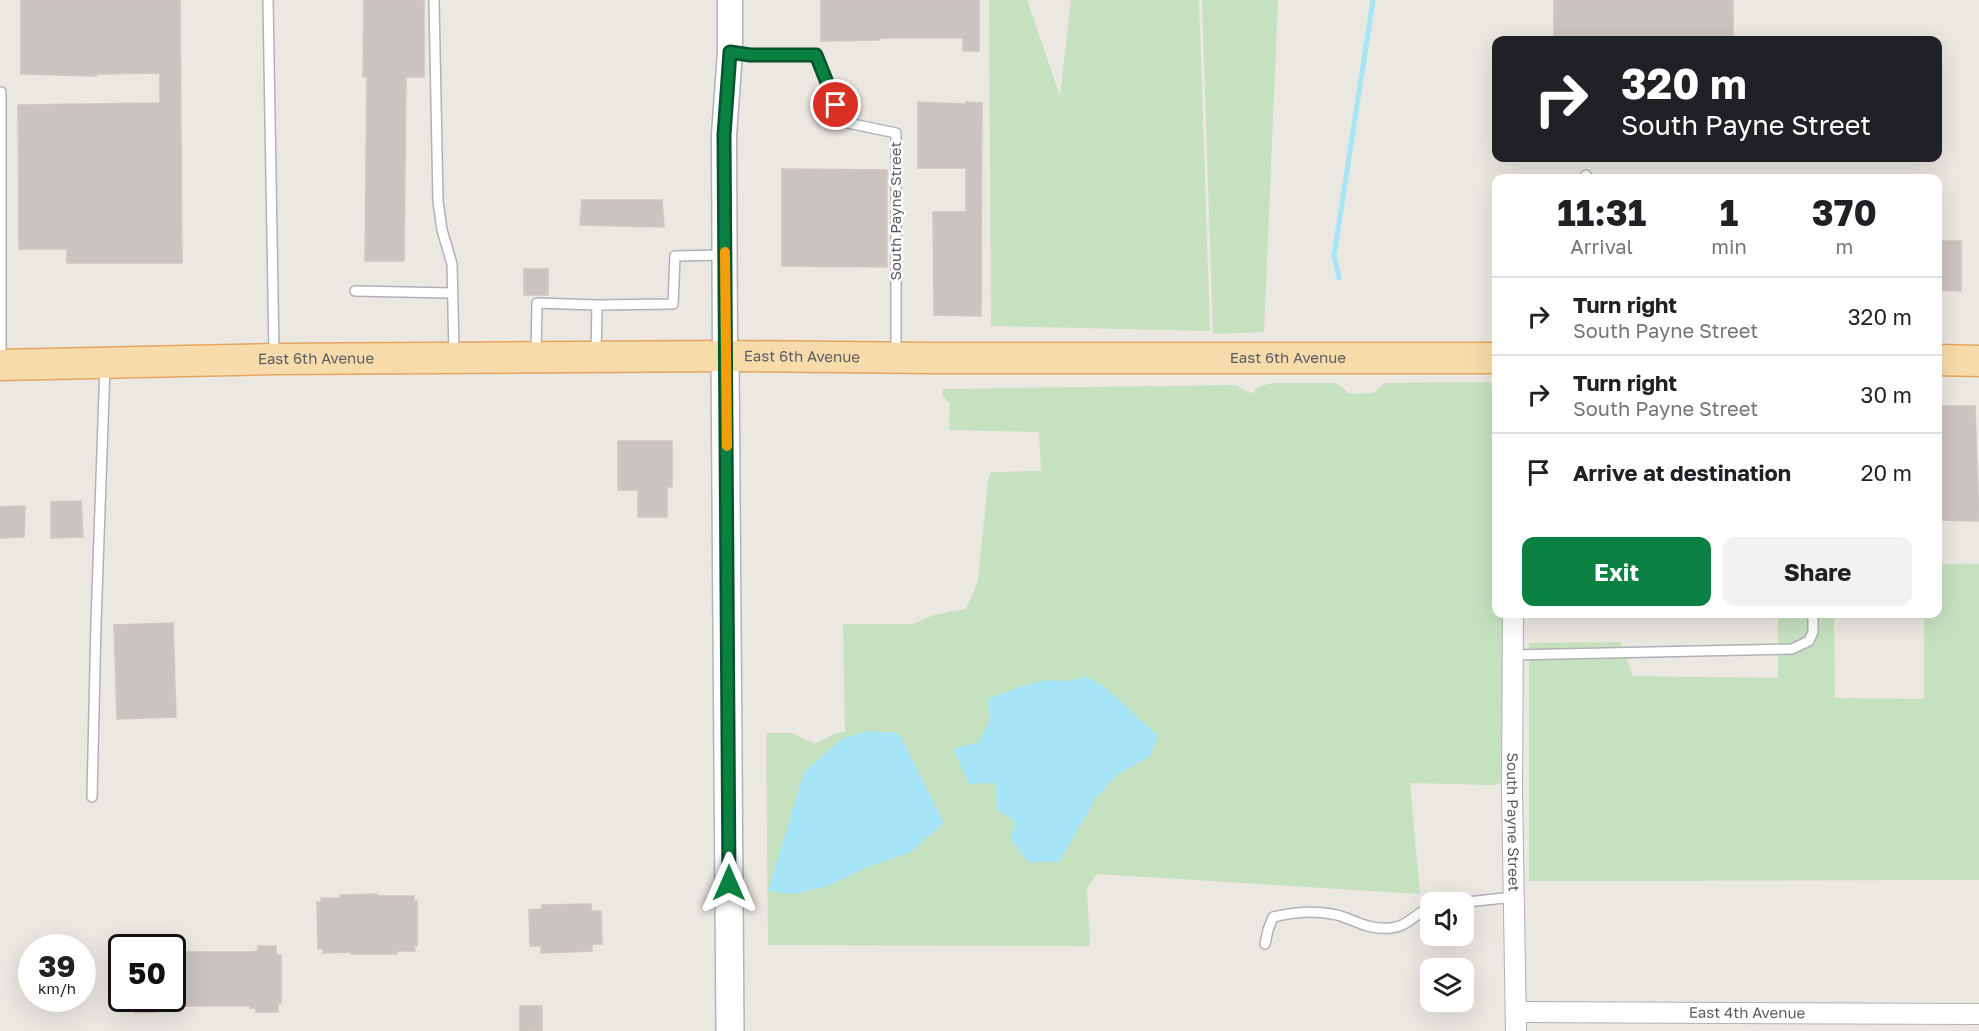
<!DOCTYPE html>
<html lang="en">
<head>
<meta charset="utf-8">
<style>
  :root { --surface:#fff; --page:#f2f2f2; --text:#202124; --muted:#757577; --line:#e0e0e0; --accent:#0b8043 }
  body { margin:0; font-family:"Golos Text",sans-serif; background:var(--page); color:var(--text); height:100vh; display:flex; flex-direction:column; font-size:22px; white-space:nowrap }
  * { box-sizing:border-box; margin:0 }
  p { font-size:20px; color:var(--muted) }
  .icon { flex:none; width:33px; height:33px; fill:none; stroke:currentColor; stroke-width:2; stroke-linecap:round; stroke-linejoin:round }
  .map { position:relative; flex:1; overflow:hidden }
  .sheet { position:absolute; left:1492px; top:174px; width:450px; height:444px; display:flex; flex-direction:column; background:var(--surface); border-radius:12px; box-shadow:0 6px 24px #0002 }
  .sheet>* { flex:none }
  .top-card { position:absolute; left:1492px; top:36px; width:450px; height:126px; border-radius:12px; box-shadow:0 6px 24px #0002; background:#202124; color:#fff; overflow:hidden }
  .controls { position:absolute; left:1420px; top:892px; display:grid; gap:12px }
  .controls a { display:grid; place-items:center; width:54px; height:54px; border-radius:12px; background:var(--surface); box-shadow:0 6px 24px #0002; font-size:30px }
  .speed { position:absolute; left:18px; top:934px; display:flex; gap:12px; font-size:30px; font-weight:700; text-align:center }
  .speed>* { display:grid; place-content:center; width:78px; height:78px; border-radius:50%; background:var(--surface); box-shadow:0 6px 24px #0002; line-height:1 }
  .speed small { font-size:15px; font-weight:400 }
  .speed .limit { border:3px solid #111; border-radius:9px; background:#fff; color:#111 }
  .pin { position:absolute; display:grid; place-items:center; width:51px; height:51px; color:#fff; margin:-26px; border:3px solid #fff; border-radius:50%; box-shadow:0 2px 6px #0007 }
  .me { position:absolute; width:66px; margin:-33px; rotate:0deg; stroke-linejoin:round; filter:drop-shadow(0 0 4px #0008) }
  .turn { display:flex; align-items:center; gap:21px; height:126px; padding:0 30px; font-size:27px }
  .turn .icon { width:78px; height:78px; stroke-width:2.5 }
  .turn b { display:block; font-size:42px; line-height:51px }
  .eta { display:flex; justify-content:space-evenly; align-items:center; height:102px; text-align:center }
  .eta b { font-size:36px; font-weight:700; line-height:42px }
  .primary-button { display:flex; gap:12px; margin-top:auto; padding:12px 30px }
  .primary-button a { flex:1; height:69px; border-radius:12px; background:var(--accent); color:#fff; font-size:24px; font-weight:700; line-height:69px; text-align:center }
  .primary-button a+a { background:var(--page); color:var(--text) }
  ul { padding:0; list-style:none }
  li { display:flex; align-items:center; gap:18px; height:78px; padding:0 30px; border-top:2px solid var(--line) }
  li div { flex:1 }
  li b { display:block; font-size:22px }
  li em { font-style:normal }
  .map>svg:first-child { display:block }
  .green { fill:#c6e1c0 }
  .water { fill:#a6e4f7 }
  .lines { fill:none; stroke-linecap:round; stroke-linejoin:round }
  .stream { stroke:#a6e4f7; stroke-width:5 }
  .building { fill:#c9c4c0; stroke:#cfc8c0; stroke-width:1.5 }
  .service-casing { stroke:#afb3b6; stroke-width:12 }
  .minor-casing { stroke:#afb3b6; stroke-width:22 }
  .tertiary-casing { stroke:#afb3b6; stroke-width:27 }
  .secondary-casing { stroke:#b1b5b8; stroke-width:30 }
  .primary-casing { stroke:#e5a561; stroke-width:33 }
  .service { stroke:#fff; stroke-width:9 }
  .minor { stroke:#fff; stroke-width:20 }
  .tertiary { stroke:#fff; stroke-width:24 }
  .secondary { stroke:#fff; stroke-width:27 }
  .primary { stroke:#f8dbaa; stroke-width:30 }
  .route-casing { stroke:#07532c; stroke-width:15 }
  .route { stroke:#0b8043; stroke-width:10 }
  .slow { stroke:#f59e0b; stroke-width:10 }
  .labels { text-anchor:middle; stroke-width:5; stroke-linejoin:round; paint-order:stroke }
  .street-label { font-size:15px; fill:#5a5e61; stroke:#fff }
</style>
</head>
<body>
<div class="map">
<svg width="1979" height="1031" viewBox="0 0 1979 1031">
  <rect width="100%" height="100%" fill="#ebe7e1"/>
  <path class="green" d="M989,0H1027L1060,96L1071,0H1199L1210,331L991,326Z
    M1202,0H1278L1264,332L1213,334Z
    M1490,382L1497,393V614H1503L1504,782L1494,785L1410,783L1420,894L1097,874L1087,888L1090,946L768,945L766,733H792L815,744L832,735L845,731L843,624H913L934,615L966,609L978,581L988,481L991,472L1041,471L1039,432L949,430L950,404L942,395L943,389L1236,385L1245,391L1253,393L1258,387L1272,383H1336L1350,394L1373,393L1385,383Z
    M1938,564H1979V880L1529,881V643L1620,642L1633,676L1778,678V614H1834L1835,698L1924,699V614H1938Z"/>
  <path class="water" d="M1086,676L1106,688L1158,736L1150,756L1117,775L1096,798L1059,862H1028L1010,838L1016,822L997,810L996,783L969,784L953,749L979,742L990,719L988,699L1022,686L1046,680L1069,681Z
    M868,731L899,733L944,823L909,853L866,868L825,887L793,894L768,891L804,772L842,739Z"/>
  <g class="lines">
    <path class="stream" d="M1339,278L1334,256L1373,0"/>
  </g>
  <path class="building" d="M21,0H180L182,263H67V249H19L18,105L160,103V73L96,74V76L21,74Z
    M364,0H424V77H406L404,261H365L367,77H363Z
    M821,0H979V51H963V38H880V40L821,41Z
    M1554,0H1733V40H1554Z
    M918,102L966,104V102L982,103L981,316L934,315L933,212H966V168H918Z
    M782,169L887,170V267L782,266Z
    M582,200H662L664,227L580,225Z
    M1938,241H1961V291L1938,290Z
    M524,269H548V295H524Z
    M1938,406H1975L1979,521L1938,520Z
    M618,441H672V487H667V517H638V490H618Z
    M81,501L83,537L51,538V502Z
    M25,506L24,537L0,538V507Z
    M173,623L176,717L117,719L114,625Z
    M377,894V896H414V902L417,901V946H414L415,951H397V954H351V952L323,953V948L318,949L317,902H322L321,898H340V895Z
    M591,904V911H601L602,944H592V951L541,953V946H530L529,910L542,909V905Z
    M258,946H276V955H281V1003H278V1012H256V1008H250V1006H172V952H251L258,951Z
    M135,999H156L157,1012L135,1013Z
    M520,1006H542V1031H520Z"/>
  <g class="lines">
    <defs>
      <path id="service" d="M268,0L274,354
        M434,0L438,201L442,230L452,264L454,353
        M730,52L750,55H816L843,122L896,133V354
        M1,92V363
        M1586,175V178
        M355,291L451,293
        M596,352L597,305L673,304L675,256L723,255
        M536,353L537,303L597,305
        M1512,655L1792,649L1809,641L1813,632V614
        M92,797L96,623L105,366
        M1458,903L1513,897
        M1265,944L1268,930L1273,917C1294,912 1316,910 1337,915C1358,921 1367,930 1391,928C1408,927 1417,911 1431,908"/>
      <g id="minor">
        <path id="s1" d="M1513,614L1512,791L1516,1031"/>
        <path id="s2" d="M1516,1012L1979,1014"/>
      </g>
      <path id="tertiary" d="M725,356L724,135L730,52V0"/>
      <path id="secondary" d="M725,356L730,1031"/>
      <g id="primary">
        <path d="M1938,360L1979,361"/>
        <path id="s3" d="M0,365L274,359L725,356L933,358H1497"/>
      </g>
    </defs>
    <use href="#service" class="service-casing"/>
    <use href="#minor" class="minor-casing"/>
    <use href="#tertiary" class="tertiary-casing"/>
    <use href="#secondary" class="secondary-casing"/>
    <use href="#primary" class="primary-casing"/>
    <use href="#service" class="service"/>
    <use href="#minor" class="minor"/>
    <use href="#tertiary" class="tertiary"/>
    <use href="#secondary" class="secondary"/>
    <use href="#primary" class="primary"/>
  </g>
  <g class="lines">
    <defs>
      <path id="route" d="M729,883L724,135L730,52L750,55H816L836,105"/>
    </defs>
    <use href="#route" class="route-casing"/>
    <use href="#route" class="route"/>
    <path class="slow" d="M725,252L727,446"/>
  </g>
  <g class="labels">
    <g class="street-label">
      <text transform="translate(896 211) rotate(-90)" y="5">South Payne Street</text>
      <text dy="5" stroke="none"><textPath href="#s3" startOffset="802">East 6th Avenue</textPath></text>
      <text dy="5" stroke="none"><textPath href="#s3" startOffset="1288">East 6th Avenue</textPath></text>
      <text dy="5" stroke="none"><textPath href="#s3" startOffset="316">East 6th Avenue</textPath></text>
      <text dy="5" stroke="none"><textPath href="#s1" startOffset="208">South Payne Street</textPath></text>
      <text dy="5" stroke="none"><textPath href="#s2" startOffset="231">East 4th Avenue</textPath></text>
    </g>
  </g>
</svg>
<div class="controls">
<a><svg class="icon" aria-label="sound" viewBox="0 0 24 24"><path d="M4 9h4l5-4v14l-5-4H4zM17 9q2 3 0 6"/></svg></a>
<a><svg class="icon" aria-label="layers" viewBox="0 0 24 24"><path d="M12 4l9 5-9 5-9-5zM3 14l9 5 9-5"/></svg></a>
</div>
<div class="speed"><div>39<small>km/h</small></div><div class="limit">50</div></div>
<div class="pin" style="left:836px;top:105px;background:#d93025"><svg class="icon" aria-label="arrive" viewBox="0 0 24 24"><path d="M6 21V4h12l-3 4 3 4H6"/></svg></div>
<svg class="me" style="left:729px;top:883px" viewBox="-20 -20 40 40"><path d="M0-17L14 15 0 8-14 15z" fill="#0b8043" stroke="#fff" stroke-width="4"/></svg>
<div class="top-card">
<div class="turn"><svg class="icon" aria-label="right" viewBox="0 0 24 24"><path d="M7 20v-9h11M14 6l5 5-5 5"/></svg><div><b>320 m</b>South Payne Street</div></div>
</div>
<section class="sheet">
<div class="eta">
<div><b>11:31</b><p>Arrival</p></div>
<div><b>1</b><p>min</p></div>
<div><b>370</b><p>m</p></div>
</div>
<ul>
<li><svg class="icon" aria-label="right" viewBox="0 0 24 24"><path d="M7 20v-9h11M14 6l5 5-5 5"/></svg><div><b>Turn right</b><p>South Payne Street</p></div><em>320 m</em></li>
<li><svg class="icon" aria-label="right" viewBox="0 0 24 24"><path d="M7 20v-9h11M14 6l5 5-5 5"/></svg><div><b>Turn right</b><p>South Payne Street</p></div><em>30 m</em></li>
<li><svg class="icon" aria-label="arrive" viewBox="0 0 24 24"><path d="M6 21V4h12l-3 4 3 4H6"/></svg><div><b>Arrive at destination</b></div><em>20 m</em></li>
</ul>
<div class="primary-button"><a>Exit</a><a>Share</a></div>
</section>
</div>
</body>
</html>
